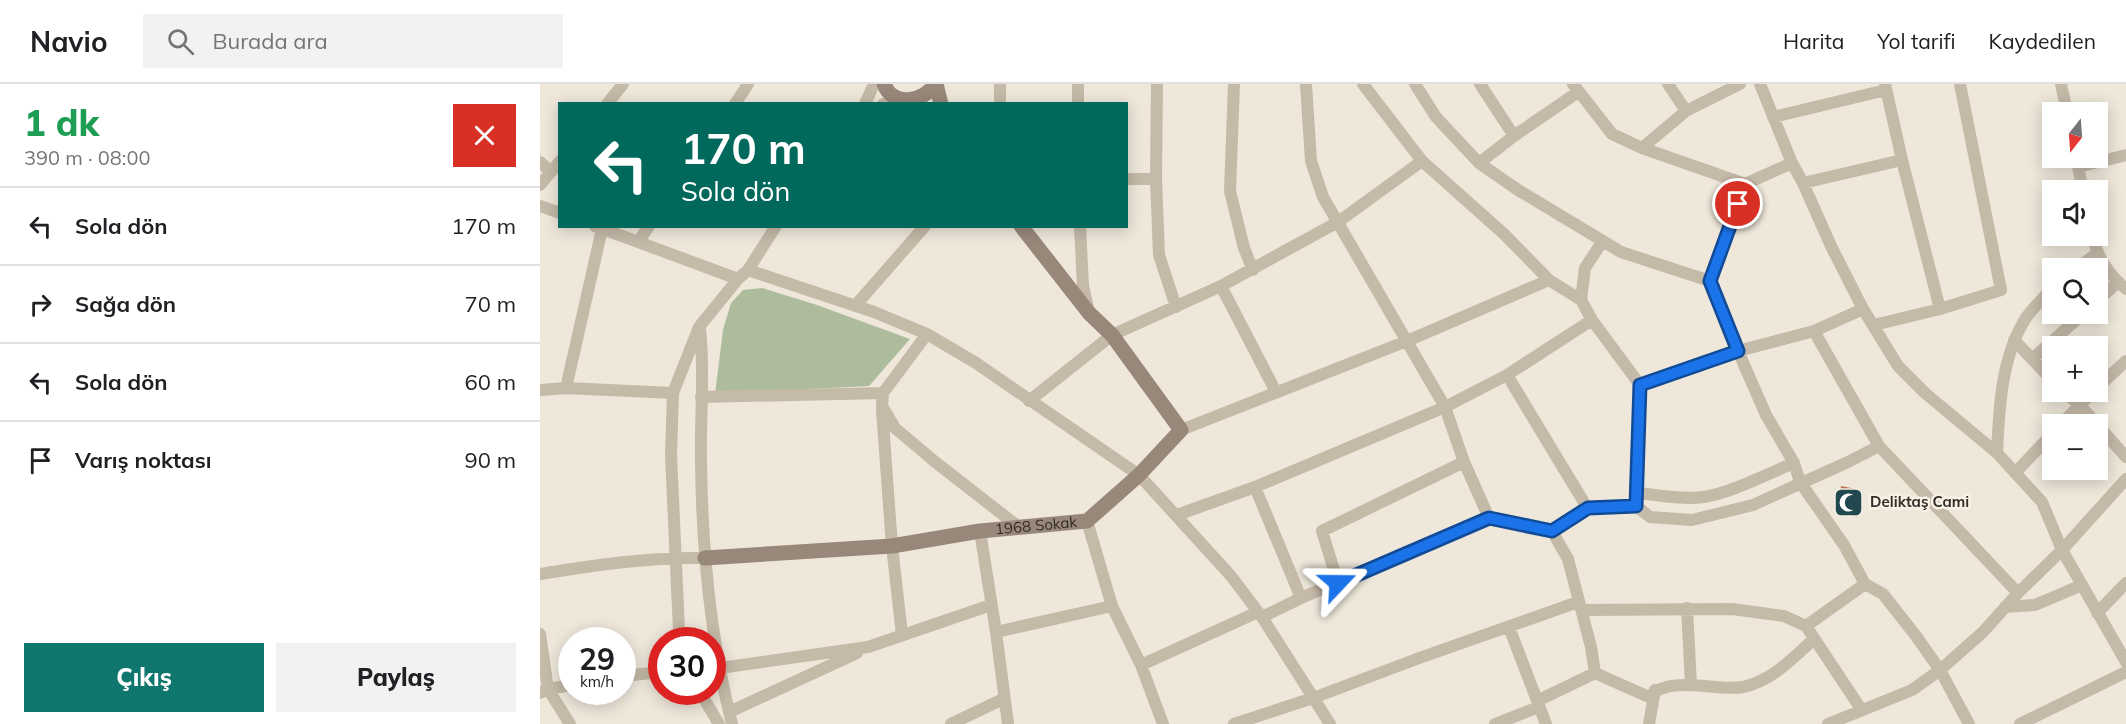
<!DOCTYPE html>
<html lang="tr">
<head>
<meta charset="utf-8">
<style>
  :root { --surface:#fff; --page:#f2f2f2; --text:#202124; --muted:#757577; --line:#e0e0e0; --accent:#0f766e }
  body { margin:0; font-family:Mulish,sans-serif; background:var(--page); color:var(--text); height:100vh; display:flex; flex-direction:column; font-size:22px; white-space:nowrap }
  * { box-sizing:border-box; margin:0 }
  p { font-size:20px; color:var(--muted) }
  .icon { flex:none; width:33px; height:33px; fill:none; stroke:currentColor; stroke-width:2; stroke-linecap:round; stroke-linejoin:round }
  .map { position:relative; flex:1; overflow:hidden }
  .drawer { display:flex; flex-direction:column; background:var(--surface); width:540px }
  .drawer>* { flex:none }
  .top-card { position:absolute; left:18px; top:18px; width:570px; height:126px; border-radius:0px; box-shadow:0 3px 15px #0003; background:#00695c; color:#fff; overflow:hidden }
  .needle { width:39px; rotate:197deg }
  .tools { position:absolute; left:1502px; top:18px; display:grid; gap:12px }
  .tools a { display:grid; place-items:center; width:66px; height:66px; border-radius:0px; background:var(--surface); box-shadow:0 3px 15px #0003; font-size:30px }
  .speed { position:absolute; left:18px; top:543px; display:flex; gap:12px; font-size:30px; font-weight:700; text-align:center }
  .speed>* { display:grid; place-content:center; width:78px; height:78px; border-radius:50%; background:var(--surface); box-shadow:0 3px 15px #0003; line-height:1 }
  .speed small { font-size:15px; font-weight:400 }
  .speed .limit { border:9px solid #d22; background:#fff; color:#111 }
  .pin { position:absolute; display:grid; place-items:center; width:51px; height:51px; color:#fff; margin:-26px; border:3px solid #fff; border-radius:50%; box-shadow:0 2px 6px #0007 }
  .me { position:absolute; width:66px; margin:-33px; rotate:67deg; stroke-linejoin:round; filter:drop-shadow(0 0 4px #0008) }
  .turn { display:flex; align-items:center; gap:21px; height:126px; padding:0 24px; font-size:27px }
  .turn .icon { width:78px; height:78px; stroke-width:2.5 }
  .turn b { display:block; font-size:42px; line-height:51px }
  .round { display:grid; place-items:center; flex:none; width:63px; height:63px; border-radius:0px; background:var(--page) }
  .headline { display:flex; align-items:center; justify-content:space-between; height:102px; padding:0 24px }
  h1 { font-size:36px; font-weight:800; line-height:45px; color:#1e9e55 }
  .button { display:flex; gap:12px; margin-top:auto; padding:12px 24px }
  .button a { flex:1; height:69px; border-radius:0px; background:var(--accent); color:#fff; font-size:24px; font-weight:800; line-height:69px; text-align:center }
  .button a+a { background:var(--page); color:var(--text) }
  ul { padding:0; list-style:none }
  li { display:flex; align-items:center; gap:18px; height:78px; padding:0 24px; border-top:2px solid var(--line) }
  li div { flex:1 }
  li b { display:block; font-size:22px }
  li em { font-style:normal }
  header { display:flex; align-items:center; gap:36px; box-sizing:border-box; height:84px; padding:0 30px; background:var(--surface); border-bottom:2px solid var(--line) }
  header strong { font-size:28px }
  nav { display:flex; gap:33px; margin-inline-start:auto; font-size:21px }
  .search { width:420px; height:54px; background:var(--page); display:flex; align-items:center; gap:15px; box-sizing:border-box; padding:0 21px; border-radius:0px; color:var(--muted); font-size:22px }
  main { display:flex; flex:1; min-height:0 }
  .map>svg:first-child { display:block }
  .green { fill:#adbc9c }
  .building { fill:#b9754e }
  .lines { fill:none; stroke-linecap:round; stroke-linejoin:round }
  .street { stroke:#c5b9a8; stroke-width:12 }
  .secondary { stroke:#98887a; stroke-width:15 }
  .route-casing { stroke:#114b97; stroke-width:15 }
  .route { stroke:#1a73e8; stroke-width:10 }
  .labels { text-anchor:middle; stroke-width:5; stroke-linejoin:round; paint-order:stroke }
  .poi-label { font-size:15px; font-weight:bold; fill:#332c27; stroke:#f7f1e6; text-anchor:start }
  .street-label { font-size:15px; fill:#332c27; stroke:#f7f1e6 }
</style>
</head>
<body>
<header>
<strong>Navio</strong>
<div class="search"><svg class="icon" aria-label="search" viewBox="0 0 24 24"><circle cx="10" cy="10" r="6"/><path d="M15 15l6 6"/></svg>Burada ara</div>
<nav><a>Harita</a><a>Yol tarifi</a><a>Kaydedilen</a></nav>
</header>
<main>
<section class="drawer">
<div class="headline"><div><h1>1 dk</h1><p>390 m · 08:00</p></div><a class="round" style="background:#d93025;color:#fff"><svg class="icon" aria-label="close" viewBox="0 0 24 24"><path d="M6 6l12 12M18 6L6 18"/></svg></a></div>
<ul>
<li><svg class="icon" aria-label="left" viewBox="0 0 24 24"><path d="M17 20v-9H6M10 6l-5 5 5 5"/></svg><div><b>Sola dön</b></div><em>170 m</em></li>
<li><svg class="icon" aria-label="right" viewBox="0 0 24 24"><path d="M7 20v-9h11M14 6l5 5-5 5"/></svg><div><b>Sağa dön</b></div><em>70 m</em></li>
<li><svg class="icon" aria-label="left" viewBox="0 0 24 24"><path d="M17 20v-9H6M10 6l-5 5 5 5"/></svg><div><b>Sola dön</b></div><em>60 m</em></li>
<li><svg class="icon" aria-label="arrive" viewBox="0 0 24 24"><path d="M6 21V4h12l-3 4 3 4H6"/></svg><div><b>Varış noktası</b></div><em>90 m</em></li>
</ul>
<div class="button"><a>Çıkış</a><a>Paylaş</a></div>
</section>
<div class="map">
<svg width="1586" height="640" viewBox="0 0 1586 640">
  <rect width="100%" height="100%" fill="#eee7da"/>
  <path class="green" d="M222,204L277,221L370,255L329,302L175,310L183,246L191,219L203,206Z"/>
  <path class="building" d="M1301,402L1321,406L1317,433L1296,429Z"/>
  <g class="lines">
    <path class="street" d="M460,0V20
      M538,0V20
      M617,0L616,95L619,171L636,223
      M694,0L690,107L704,164L713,186
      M766,0L771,77L783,113L905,323L924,378L949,434
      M823,0L882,77L964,150L1009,196L1041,216
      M875,0L896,33L939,79L978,106L1081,168L1170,197L1198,267L1226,331L1254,379L1260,398L1304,461L1325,500L1343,510L1376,552L1400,586L1429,640
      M940,0L974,52
      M1033,0L1072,50L1102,64L1205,100L1252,79
      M1128,0L1146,27
      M1220,0L1252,79L1263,99L1291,162L1323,225L1358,282L1385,309L1457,369L1502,418L1522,466L1586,578
      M1345,0L1362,76L1400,225
      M1521,0L1527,28
      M67,20L83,0
      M195,20L208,0
      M325,20L334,0
      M343,20L361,15
      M1233,33L1346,6
      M1102,64L1146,27L1200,0
      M1536,74L1543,106
      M0,78L11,88
      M939,79L974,52L1038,8
      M1538,83L1586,71
      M586,95H616
      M1263,99L1362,76
      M0,101L20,77
      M0,122L20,129
      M55,142L198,195
      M540,142L543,202L549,228
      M1553,152C1557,174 1568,190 1586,205
      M98,158L109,142
      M1062,158L1045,184L1041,216L1052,236L1100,301L1096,422
      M1537,184L1556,170
      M208,186L334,228L387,250L436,279L599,391L691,492L722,533L790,640
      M1170,197L1205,100
      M681,202L736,308
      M1557,217L1578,198
      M315,222L385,142
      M1334,241L1400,225L1461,206L1420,0
      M160,245C165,289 160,333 161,377C162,466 170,554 192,640
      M1274,247L1339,362L1478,509
      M387,250L343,309L342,322L355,344L394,377L480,444
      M1474,256L1512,296
      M1492,275L1543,230
      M967,291L1048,425
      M1100,301L1198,267L1274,247L1323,225
      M26,304L62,145
      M1557,304L1586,277
      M0,306L26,304L133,309
      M1523,308L1539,320L1586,373
      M161,313L343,309
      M489,317L572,251L681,202L798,138L882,77
      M342,326L352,462L362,551
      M1521,340L1553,308
      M641,346L867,257L1009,196
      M1457,369C1459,325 1461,276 1484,237C1491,225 1503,215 1512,204
      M1475,389L1512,350
      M715,403L761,514
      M1098,409C1119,411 1142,416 1163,413C1191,409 1227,390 1254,379
      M637,431L715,403L905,323L967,291L1052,236
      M547,437L572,522L601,581L623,640
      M440,447L456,548L468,640
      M1012,447L1048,425L1096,422L1110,433L1152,436L1213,421L1308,378L1339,362
      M0,490C55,481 110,473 165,474
      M798,499L782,447L924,378
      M1465,523L1495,521L1542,501
      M1147,524L1151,601
      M1042,526L1192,525L1244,532L1266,542L1321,625
      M1557,529L1586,499
      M722,533L761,514L949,434L1012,447L1028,475L1051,563L1055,589L1109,613C1129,590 1177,608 1203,603C1232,597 1253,574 1274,555
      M1266,542L1325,500
      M969,543L1006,640
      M456,548L572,522
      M0,550L8,605L30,640
      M142,556L139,547L131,371L133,309L159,243L198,195L208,186L236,142
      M601,581L718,528
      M180,584L328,563L451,521
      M82,592L122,588
      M160,608L179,640
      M0,609L8,605L32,601
      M997,617L1055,589
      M189,628L317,569
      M411,640L463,615
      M694,640L773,614L882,573L1038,518
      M955,640L999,623
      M1109,640L1115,606
      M1288,640L1372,606L1400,586L1443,548L1478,509L1522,466L1586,395
      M1480,640L1586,588"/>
    <g class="secondary">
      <path d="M344,0C353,24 384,18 395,0"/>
      <path d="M396,0L401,20"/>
      <path id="s1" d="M165,474L352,462L440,447L547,437L599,391L641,346L572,251L549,229L481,142"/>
    </g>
  </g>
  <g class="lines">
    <defs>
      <path id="route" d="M798,499L949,434L1012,447L1048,424L1096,422L1100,301L1198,267L1170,197L1198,120"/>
    </defs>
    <use href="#route" class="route-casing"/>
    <use href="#route" class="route"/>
  </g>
  <defs>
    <symbol id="mosque-square" viewBox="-11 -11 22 22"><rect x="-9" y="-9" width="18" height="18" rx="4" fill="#21474f" stroke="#f7f1e6"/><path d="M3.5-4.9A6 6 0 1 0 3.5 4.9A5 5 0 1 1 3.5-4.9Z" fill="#fff"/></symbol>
  </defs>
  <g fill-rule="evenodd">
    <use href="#mosque-square" x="1292" y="402" width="33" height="33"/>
  </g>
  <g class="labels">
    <g class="poi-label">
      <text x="1330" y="423">Deliktaş Cami</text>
    </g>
    <g class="street-label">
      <text dy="5" stroke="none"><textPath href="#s1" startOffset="333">1968 Sokak</textPath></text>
    </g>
  </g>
</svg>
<div class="tools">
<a><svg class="needle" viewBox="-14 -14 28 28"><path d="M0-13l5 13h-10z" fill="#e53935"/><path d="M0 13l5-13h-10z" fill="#757577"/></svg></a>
<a><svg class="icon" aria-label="sound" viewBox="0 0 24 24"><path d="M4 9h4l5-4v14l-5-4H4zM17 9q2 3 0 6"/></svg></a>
<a><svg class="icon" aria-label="search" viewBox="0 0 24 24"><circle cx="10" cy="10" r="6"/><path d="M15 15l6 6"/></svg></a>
<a>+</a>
<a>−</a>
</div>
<div class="speed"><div>29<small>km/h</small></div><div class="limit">30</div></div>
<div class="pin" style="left:1198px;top:120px;background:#d93025"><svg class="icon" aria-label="arrive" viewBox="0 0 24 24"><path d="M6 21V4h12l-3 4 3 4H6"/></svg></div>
<svg class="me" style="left:798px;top:499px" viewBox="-20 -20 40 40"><path d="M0-17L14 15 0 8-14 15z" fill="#1a73e8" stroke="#fff" stroke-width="4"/></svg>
<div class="top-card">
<div class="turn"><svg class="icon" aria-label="left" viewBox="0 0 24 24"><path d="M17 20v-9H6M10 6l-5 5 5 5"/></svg><div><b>170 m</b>Sola dön</div></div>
</div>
</div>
</main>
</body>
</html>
